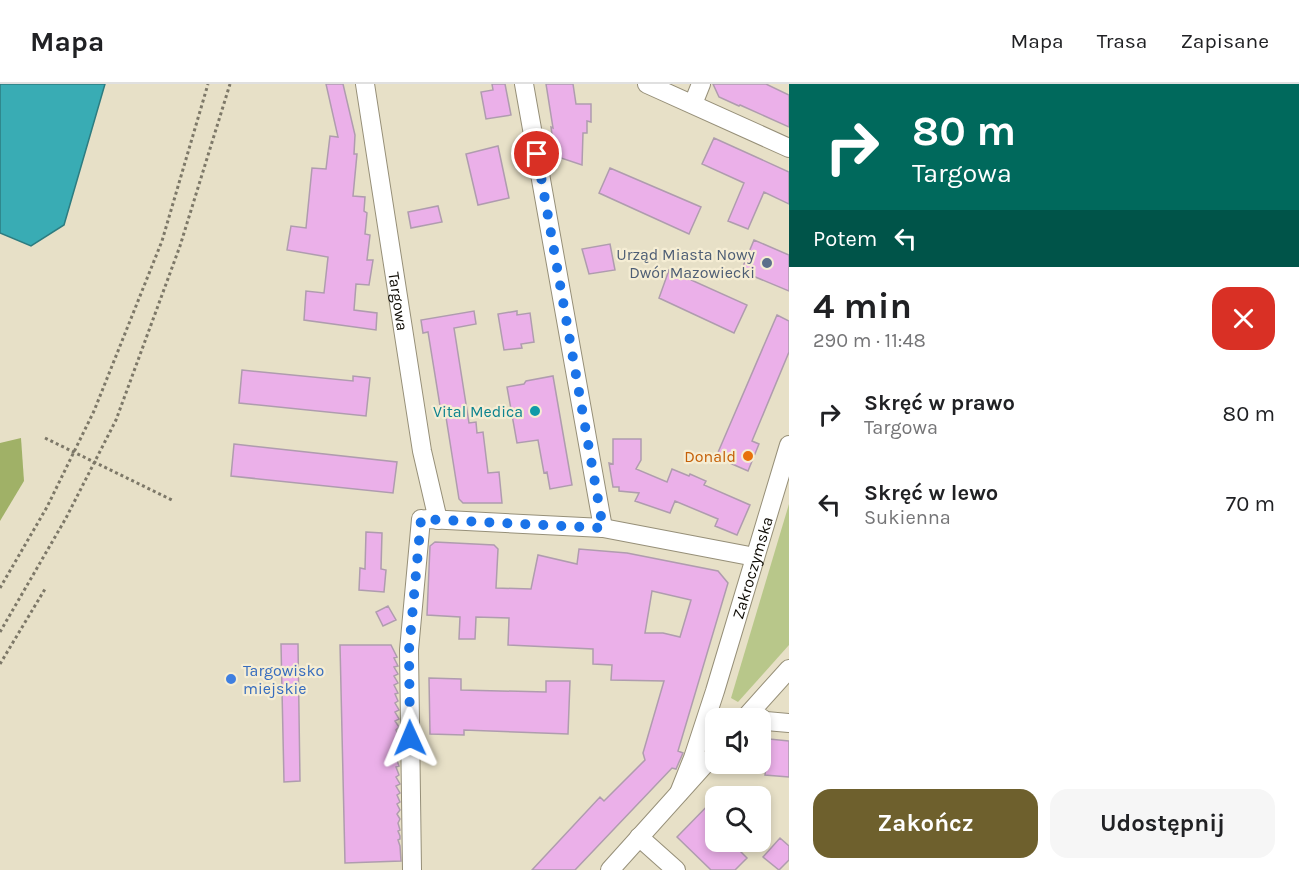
<!DOCTYPE html>
<html lang="pl">
<head>
<meta charset="utf-8">
<style>
  :root { --surface:#fff; --page:#f6f6f6; --text:#202124; --muted:#757577; --line:#e0e0e0; --accent:#6e602d }
  body { margin:0; font-family:Karla,sans-serif; background:var(--page); color:var(--text); height:100vh; display:flex; flex-direction:column; font-size:22px; white-space:nowrap }
  * { box-sizing:border-box; margin:0 }
  p { font-size:20px; color:var(--muted) }
  .icon { flex:none; width:33px; height:33px; fill:none; stroke:currentColor; stroke-width:2; stroke-linecap:round; stroke-linejoin:round }
  .map { position:relative; flex:1; overflow:hidden }
  .side { display:flex; flex-direction:column; background:var(--surface); width:510px }
  .side>* { flex:none }
  .hud { background:#00695c; color:#fff; overflow:hidden }
  .tools { position:absolute; left:705px; top:624px; display:grid; gap:12px }
  .tools a { display:grid; place-items:center; width:66px; height:66px; border-radius:12px; background:var(--surface); box-shadow:0 3px 9px #0003; font-size:30px }
  .pin { position:absolute; display:grid; place-items:center; width:51px; height:51px; color:#fff; margin:-26px; border:3px solid #fff; border-radius:50%; box-shadow:0 2px 6px #0007 }
  .me { position:absolute; width:66px; margin:-33px; rotate:359deg; stroke-linejoin:round; filter:drop-shadow(0 0 4px #0008) }
  .turn { display:flex; align-items:center; gap:21px; height:126px; padding:0 24px; font-size:27px }
  .turn .icon { width:78px; height:78px; stroke-width:2.5 }
  .turn b { display:block; font-size:42px; line-height:51px }
  .then { display:flex; align-items:center; height:57px; padding:0 24px; background:#0003; gap:12px; font-size:22px }
  .round { display:grid; place-items:center; flex:none; width:63px; height:63px; border-radius:18px; background:var(--page) }
  .headline { display:flex; align-items:center; justify-content:space-between; height:102px; padding:0 24px }
  h1 { font-size:36px; font-weight:700; line-height:45px }
  .primary-button { display:flex; gap:12px; margin-top:auto; padding:12px 24px }
  .primary-button a { flex:1; height:69px; border-radius:18px; background:var(--accent); color:#fff; font-size:24px; font-weight:700; line-height:69px; text-align:center }
  .primary-button a+a { background:var(--page); color:var(--text) }
  ul { padding:0; list-style:none }
  li { display:flex; align-items:center; gap:18px; height:90px; padding:0 24px }
  li div { flex:1 }
  li b { display:block; font-size:22px }
  li em { font-style:normal }
  header { display:flex; align-items:center; gap:36px; box-sizing:border-box; height:84px; padding:0 30px; background:var(--surface); border-bottom:2px solid var(--line) }
  header strong { font-size:28px }
  nav { display:flex; gap:33px; margin-inline-start:auto; font-size:21px }
  main { display:flex; flex:1; min-height:0 }
  .map>svg:first-child { display:block }
  .green { fill:#b8c78a }
  .forest { fill:#a0b167 }
  .water { fill:#39acb4; stroke:#2d7c80; stroke-width:1.5 }
  .building { fill:#ebb0e9; stroke:#af9cae; stroke-width:1.5; fill-rule:evenodd }
  .lines { fill:none; stroke-linecap:round; stroke-linejoin:round }
  .minor-casing { stroke:#968f78; stroke-width:20 }
  .path { stroke:#7d7868; stroke-width:3; stroke-dasharray:3 3; stroke-linecap:butt }
  .minor { stroke:#fff; stroke-width:18 }
  .route { stroke:#1a73e8; stroke-width:10; stroke-dasharray:0 18 }
  .service-dot { fill:#5c6f8a; stroke:#f5edd4; stroke-width:2 }
  .culture-dot { fill:#0f9aa8; stroke:#f5edd4; stroke-width:2 }
  .food-dot { fill:#e8710a; stroke:#f5edd4; stroke-width:2 }
  .shop-dot { fill:#3f7fe0; stroke:#f5edd4; stroke-width:2 }
  .labels { text-anchor:middle; stroke-width:4.5; stroke-linejoin:round; paint-order:stroke }
  .service-label { font-size:16px; fill:#4e5e75; stroke:#f5edd4; text-anchor:end }
  .street-label { font-size:16px; fill:#100d06; stroke:#f5edd4 }
  .culture-label { font-size:16px; fill:#0d838f; stroke:#f5edd4; text-anchor:end }
  .food-label { font-size:16px; fill:#c56008; stroke:#f5edd4; text-anchor:end }
  .shop-label { font-size:16px; fill:#366cbe; stroke:#f5edd4; text-anchor:start }
</style>
</head>
<body>
<header>
<strong>Mapa</strong>
<nav><a>Mapa</a><a>Trasa</a><a>Zapisane</a></nav>
</header>
<main>
<div class="map">
<svg width="789" height="786" viewBox="0 0 789 786">
  <rect width="100%" height="100%" fill="#e7e0c7"/>
  <path class="green" d="M789,420V561L738,618L731,614Z"/>
  <path class="forest" d="M21,354L24,397L0,437V359Z"/>
  <path class="water" d="M0,0H105L64,141L31,162L0,149Z"/>
  <path class="building" d="M326,0H343L355,51L354,70H357L353,112L365,113L364,127L367,129L365,150L370,151L367,176H373L369,201L356,200L354,226L377,229L376,246L304,236L306,207L324,209L328,173L287,166L291,142L306,144L312,84L326,85L330,52L338,53Z
    M492,0H505L511,31L486,35L481,8L493,6Z
    M546,0H573L576,20H591V38L587,37V49H583L582,81L555,72L551,43L553,44Z
    M713,0H766L789,11V43L740,21L739,22L719,13Z
    M714,54L789,88V120L764,108L748,145L728,137L744,99L702,80Z
    M498,62L509,114L478,121L466,70Z
    M610,84L701,123L689,150L599,109Z
    M438,122L442,138L411,144L408,128Z
    M754,156L789,171V207L741,187Z
    M610,160L615,186L589,190L582,165Z
    M669,186L747,221L734,249L659,214Z
    M474,227L476,240L454,244L469,339L476,338L477,349L483,348L488,389L499,388L502,419H463L459,415L445,327L441,328L428,248L423,249L421,236Z
    M517,227V231L530,229L534,258L521,260L522,264L504,266L498,230Z
    M777,231L789,237V268L752,357L759,360L748,387L716,373Z
    M242,286L353,297V292L370,294L366,332L239,319Z
    M553,292L572,401L550,405L547,388L544,389L538,356L517,359L507,303L524,300L526,297Z
    M613,355H641V376L636,385L667,398L672,385L689,392L690,390L706,397L704,401L750,421L737,451L715,442L718,435L675,417L670,429L635,417L639,409L619,407V403H613L609,379L613,380Z
    M234,360L397,378L393,409L231,392Z
    M366,448L382,449L381,485L386,486L384,508L359,506L360,484L365,485Z
    M435,458L494,461L498,465L496,504L531,505L538,471L577,480L579,465L627,469L718,487L728,499L678,667L683,669L676,685L672,684L575,786H532L600,713L604,717L645,676L643,669L664,597L611,596L612,581L593,580V565L508,561L509,534L476,533L475,555H459L460,533L427,531L430,462ZM652,507L691,516L680,553L663,549H645Z
    M388,522L396,536L383,542L376,528Z
    M281,560H298L300,697L284,698Z
    M340,561H391L397,573L394,574L398,582L394,583L398,590L394,592L398,599L394,601L398,609L395,610L398,617L395,619L399,626L395,628L399,635L395,637L399,643L396,646L399,652L396,656L399,663L396,665L399,672L396,674L399,682L396,683L399,691L396,693L400,700L396,702L400,709L397,711L400,718L397,720L400,726L397,730L400,735L398,739L400,746L398,747L400,752V755L398,756L400,762L401,777L345,779Z
    M429,594L461,595V606L546,608V597H570L568,650L464,646V651L430,650Z
    M769,655L789,657V693L765,691Z
    M716,713V758H731L747,774L735,786H711L677,753Z
    M780,754L789,762V776L779,786L763,773Z"/>
  <g class="lines">
    <defs>
      <g id="minor">
        <path id="s1" d="M365,0L422,367L438,436"/>
        <path d="M524,0L603,444"/>
        <path d="M647,0L789,64"/>
        <path d="M693,20L701,0"/>
        <path d="M427,435L603,444L755,473"/>
        <path d="M751,628L766,637L789,639"/>
        <path d="M745,634L789,585"/>
        <path id="s2" d="M679,709L693,674L715,607L789,361"/>
        <path d="M639,753L676,786"/>
        <path d="M412,786L409,566L421,435"/>
        <path d="M610,786L716,668"/>
      </g>
    </defs>
    <use href="#minor" class="minor-casing"/>
    <path class="path" d="M45,354L174,417
      M0,504L47,423L94,327L162,157L208,0
      M0,548L66,434L116,336L180,162L230,0
      M0,580L45,505"/>
    <use href="#minor" class="minor"/>
  </g>
  <g class="lines">
    <path class="route" d="M410,654L409,566L421,435L603,444L537,70"/>
  </g>
  <circle class="service-dot" cx="767" cy="179" r="6"/>
  <circle class="culture-dot" cx="535" cy="327" r="6"/>
  <circle class="food-dot" cx="748" cy="372" r="6"/>
  <circle class="shop-dot" cx="231" cy="595" r="6"/>
  <g class="labels">
    <g class="service-label">
      <text x="755" y="176">Urząd Miasta Nowy<tspan x="755" dy="18">Dwór Mazowiecki</tspan></text>
    </g>
    <g class="street-label">
      <text dy="6" stroke="none"><textPath href="#s1" startOffset="220">Targowa</textPath></text>
      <text dy="6" stroke="none"><textPath href="#s2" startOffset="237">Zakroczymska</textPath></text>
    </g>
    <g class="culture-label">
      <text x="523" y="333">Vital Medica</text>
    </g>
    <g class="food-label">
      <text x="736" y="378">Donald</text>
    </g>
    <g class="shop-label">
      <text x="243" y="592">Targowisko<tspan x="243" dy="18">miejskie</tspan></text>
    </g>
  </g>
</svg>
<div class="tools">
<a><svg class="icon" aria-label="sound" viewBox="0 0 24 24"><path d="M4 9h4l5-4v14l-5-4H4zM17 9q2 3 0 6"/></svg></a>
<a><svg class="icon" aria-label="search" viewBox="0 0 24 24"><circle cx="10" cy="10" r="6"/><path d="M15 15l6 6"/></svg></a>
</div>
<div class="pin" style="left:537px;top:70px;background:#d93025"><svg class="icon" aria-label="arrive" viewBox="0 0 24 24"><path d="M6 21V4h12l-3 4 3 4H6"/></svg></div>
<svg class="me" style="left:410px;top:654px" viewBox="-20 -20 40 40"><path d="M0-17L14 15 0 8-14 15z" fill="#1a73e8" stroke="#fff" stroke-width="4"/></svg>
</div>
<section class="side">
<div class="hud">
<div class="turn"><svg class="icon" aria-label="right" viewBox="0 0 24 24"><path d="M7 20v-9h11M14 6l5 5-5 5"/></svg><div><b>80 m</b>Targowa</div></div>
<div class="then">Potem<svg class="icon" aria-label="left" viewBox="0 0 24 24"><path d="M17 20v-9H6M10 6l-5 5 5 5"/></svg></div>
</div>
<div class="headline"><div><h1>4 min</h1><p>290 m · 11:48</p></div><a class="round" style="background:#d93025;color:#fff"><svg class="icon" aria-label="close" viewBox="0 0 24 24"><path d="M6 6l12 12M18 6L6 18"/></svg></a></div>
<ul>
<li><svg class="icon" aria-label="right" viewBox="0 0 24 24"><path d="M7 20v-9h11M14 6l5 5-5 5"/></svg><div><b>Skręć w prawo</b><p>Targowa</p></div><em>80 m</em></li>
<li><svg class="icon" aria-label="left" viewBox="0 0 24 24"><path d="M17 20v-9H6M10 6l-5 5 5 5"/></svg><div><b>Skręć w lewo</b><p>Sukienna</p></div><em>70 m</em></li>
</ul>
<div class="primary-button"><a>Zakończ</a><a>Udostępnij</a></div>
</section>
</main>
</body>
</html>
